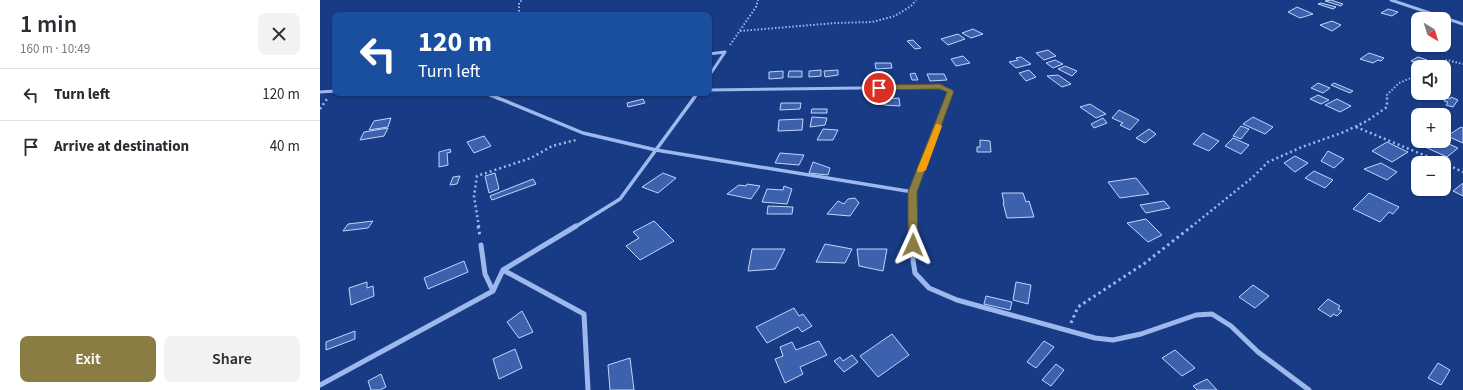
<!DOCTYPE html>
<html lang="en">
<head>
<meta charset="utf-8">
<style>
  :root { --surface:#fff; --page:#f2f2f3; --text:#2b2b33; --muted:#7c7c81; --line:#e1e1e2; --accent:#8a7d44 }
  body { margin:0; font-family:"Source Sans 3",sans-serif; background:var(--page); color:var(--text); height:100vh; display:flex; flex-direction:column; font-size:15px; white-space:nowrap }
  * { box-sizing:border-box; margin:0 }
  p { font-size:13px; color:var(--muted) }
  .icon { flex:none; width:22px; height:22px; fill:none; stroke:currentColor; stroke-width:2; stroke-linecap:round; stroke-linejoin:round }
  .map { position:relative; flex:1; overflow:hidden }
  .panel { display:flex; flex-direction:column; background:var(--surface); width:320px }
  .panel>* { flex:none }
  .hud { position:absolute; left:12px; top:12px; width:380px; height:84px; border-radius:8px; box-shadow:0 1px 3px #0004; background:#1a4fa0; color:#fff; overflow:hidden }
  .needle { width:26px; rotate:142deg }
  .fabs { position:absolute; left:1091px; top:12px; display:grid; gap:8px }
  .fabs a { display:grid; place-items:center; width:40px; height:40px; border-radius:8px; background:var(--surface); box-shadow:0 1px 3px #0004; font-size:20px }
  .pin { position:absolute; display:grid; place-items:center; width:34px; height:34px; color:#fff; margin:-17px; border:2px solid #fff; border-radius:50%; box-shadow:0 1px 4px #0007 }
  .me { position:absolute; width:44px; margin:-22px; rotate:1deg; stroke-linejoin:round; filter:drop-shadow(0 0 3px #0008) }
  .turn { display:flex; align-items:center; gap:14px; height:84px; padding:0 20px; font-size:18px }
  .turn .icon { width:52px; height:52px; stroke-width:2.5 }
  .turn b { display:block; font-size:28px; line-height:34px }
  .round { display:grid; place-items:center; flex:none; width:42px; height:42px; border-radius:8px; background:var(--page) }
  .overview { display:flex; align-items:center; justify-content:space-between; height:68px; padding:0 20px }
  h1 { font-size:24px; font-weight:600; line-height:30px }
  .primary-button { display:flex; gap:8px; margin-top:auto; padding:8px 20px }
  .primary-button a { flex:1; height:46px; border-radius:8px; background:var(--accent); color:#fff; font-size:16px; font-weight:600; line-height:46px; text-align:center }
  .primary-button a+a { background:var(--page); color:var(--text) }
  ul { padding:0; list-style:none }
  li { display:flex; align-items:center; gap:12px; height:52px; padding:0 20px; border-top:1px solid var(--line) }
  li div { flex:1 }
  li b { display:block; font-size:15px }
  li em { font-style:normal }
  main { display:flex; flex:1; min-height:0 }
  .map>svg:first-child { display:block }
  .building { fill:#3c62ad; stroke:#c2d5f9 }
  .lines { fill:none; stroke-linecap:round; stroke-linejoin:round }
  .path-far2 { stroke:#9db8ed; stroke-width:2; stroke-dasharray:1.5 2; stroke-linecap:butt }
  .path-far1 { stroke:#9db8ed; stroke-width:2.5; stroke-dasharray:2 3; stroke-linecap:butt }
  .path { stroke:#9db8ed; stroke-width:3; stroke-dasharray:2.5 3.5; stroke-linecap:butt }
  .minor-far2 { stroke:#9db8ed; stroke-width:3 }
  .minor-far1 { stroke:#9db8ed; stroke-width:3.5 }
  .minor { stroke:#9db8ed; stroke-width:5 }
  .route { fill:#8a7d44; stroke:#5a512c }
  .slow { fill:#f59e0b }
</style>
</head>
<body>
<main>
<section class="panel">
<div class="overview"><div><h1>1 min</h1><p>160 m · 10:49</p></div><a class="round"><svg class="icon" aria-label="close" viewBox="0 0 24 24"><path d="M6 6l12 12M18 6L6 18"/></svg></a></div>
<ul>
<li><svg class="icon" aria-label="left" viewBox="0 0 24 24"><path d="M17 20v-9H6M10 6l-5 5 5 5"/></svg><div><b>Turn left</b></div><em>120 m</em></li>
<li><svg class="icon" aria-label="arrive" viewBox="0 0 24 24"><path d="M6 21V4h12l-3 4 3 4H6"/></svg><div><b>Arrive at destination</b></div><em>40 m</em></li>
</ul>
<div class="primary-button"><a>Exit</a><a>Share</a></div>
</section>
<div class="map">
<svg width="1143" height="390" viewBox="0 0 1143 390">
  <rect width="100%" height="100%" fill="#183b85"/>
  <path class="building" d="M1011,0L1023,4L1021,6L1005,1Z
    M1001,3L1016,7L1013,9L998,4Z
    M977,7L993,14L980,18L968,12Z
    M1068,9L1078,12L1072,16L1061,13Z
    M1012,21L1021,25L1012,31L1000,25Z
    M653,29L663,34L651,38L642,33Z
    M638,34L645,39L628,45L621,39Z
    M593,40L601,48L595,49L587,41Z
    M728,50L736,56L724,60L716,53Z
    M1049,53L1064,58L1061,61L1058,60L1053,63L1040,59Z
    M643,56L650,63L636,66L631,59Z
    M701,57L711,64L696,68L689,62L698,60L696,58Z
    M1098,57L1107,60L1101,64L1091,61Z
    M735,60L743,64L733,68L726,63Z
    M555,63H571L572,68L556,69Z
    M745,66L757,71L752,76L738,69Z
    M501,70V76L489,77V71Z
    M518,70V75L505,77L504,71Z
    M709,70L716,77L706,81L699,73Z
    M463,71V78L449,79V72Z
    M469,71H482V77H468Z
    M595,73L598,80H592L590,74Z
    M607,74H624L627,80L610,81Z
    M738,75L751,84L742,87L727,76Z
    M998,83L1010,88L1003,93L991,88Z
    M1014,83L1033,91L1030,93L1011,85Z
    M998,95L1009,100L1001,104L990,99Z
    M1131,97L1138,100L1133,107L1126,105L1128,102L1124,101L1126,98L1130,99Z
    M579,98L580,106L564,105L563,99Z
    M323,99L325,103L308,107L307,103Z
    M1017,99L1031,106L1020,112L1005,105Z
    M461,103H481L480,109L460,110Z
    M770,104L786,114L776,118L760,107Z
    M492,109H507V113H491Z
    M799,110L819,120L810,130L800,125L803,123L792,118Z
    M492,117L507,118L505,125L490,127Z
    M933,117L953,127L945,134L923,124Z
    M71,118L68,127L49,130L54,121Z
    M783,118L787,123L774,128L771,124Z
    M483,119L482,130L458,131L459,120Z
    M921,126L929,129L921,139L913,136Z
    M1141,127L1143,128V143L1127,136Z
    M68,128L64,136L40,140L44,132Z
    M503,129L518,130L513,140H497Z
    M829,129L836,134L825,143L816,138Z
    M883,133L899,141L889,151L873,144Z
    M164,136L171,146L154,153L147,142Z
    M913,138L929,145L921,154L905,146Z
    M660,140L670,141L671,152H657V147H660Z
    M1114,141H1122L1138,148L1127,157L1105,147Z
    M1067,142L1088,152L1072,162L1052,151Z
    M130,149L131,152L127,153L128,165L119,167V152Z
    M1008,151L1024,159L1014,168L1001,161Z
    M460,153L484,155L479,165L455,163Z
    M975,156L988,163L975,172L964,163Z
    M493,162L510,168L508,175L489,173Z
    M1061,163L1077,172L1067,180L1044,169Z
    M994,171L1013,180L1005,188L985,178Z
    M175,173L179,189L169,193L165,176Z
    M343,173L356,178L338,193L322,187Z
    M140,176L137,184L130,185L133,177Z
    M816,178L829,194L800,198L788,182Z
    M213,179L216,184L172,200L170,196Z
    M1143,183V196L1133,191Z
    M427,184L440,186L431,199L407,194L419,185L426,186Z
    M464,186L472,189L467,204L442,202L447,189L463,190Z
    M682,193H703L706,202L709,201L714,217L687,218L683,203H684Z
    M1049,193L1079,207L1073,214L1069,212L1060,222L1033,209Z
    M535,198L539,203L530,216L507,214L518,201L524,204L528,199Z
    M844,201L850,208L826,213L820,205Z
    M448,206L473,207L472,214H447Z
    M826,219L842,235L828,242L807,223Z
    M53,221L48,228L23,231L28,224Z
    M334,221L354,241L320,260L306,246L319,238L313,232Z
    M505,244L532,249L525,263L496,262Z
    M432,249H465L455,269L428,271Z
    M537,249H567L563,271L539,266Z
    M144,261L148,272L108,289L104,278Z
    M47,282V288L53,286L54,296L31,305L29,288Z
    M696,282L711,285L708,304L693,300Z
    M933,285L949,296L935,308L919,297Z
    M666,296L692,302L690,310L664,304Z
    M1008,299L1020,306L1018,309L1022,311L1017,316L1013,314L1011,317L998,309Z
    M474,308L479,316L483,314L492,326L482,332L478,327L447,343L436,327Z
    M202,311L213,332L199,338L187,322Z
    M35,331V339L6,350V342Z
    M572,334L589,355L558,377L540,356Z
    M499,341L507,355L480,367L483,374L465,383L455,359L463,356L460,347L472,342L476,350Z
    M724,341L734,347L716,368L707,362Z
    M195,349L202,368L179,379L173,359Z
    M855,350L875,368L862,376L842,358Z
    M532,355L538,362L524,372L514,361L520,357L523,361Z
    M310,358L314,390H290L288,365Z
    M1118,363L1130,370L1121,385L1108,378Z
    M736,364L744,370L731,386L722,380Z
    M61,374L66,387L60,390H51L48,381Z
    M887,379L897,390H877L873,386Z"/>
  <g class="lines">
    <path class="path-far2" d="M199,15V3L202,0
      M420,31L516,23L552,22L575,16L591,6L596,0
      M410,45L436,7L438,0
      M1113,67L1127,60L1143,64
      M1067,99V95L1079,83L1098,75"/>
    <path class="path-far1" d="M0,109L7,99
      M1036,127L1123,163
      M1124,163L1143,172
      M159,227L154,196L157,176L211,158L232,146L256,140
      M871,227L933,177L948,162L982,147L1024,132L1047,121L1067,107V98"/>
    <path class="path" d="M158,226L160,236
      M751,323L758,307L825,263L872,226"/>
    <path class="minor-far2" d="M1071,0L1143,24
      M389,54L405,52
      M389,76L405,52
      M389,90L620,87L631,91L629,99
      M0,92L15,91
      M165,93L180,99
      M373,99L378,93"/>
    <path class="minor-far1" d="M178,98L263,133L336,150L593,192V227
      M593,192L629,98
      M255,227L300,199L374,98"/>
    <path class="minor" d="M256,226L183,270L264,314L268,390
      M593,226V260L595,273L609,288L637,300L775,338L793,340L821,334L876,315L892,314L911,326L938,352L989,390
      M161,245L165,274L173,291
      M0,385L173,291L183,270"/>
  </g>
  <path class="route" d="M620,84L634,91L597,192L598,245L593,248L588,245V192L627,92L619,89L559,90L555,88L559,85Z"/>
  <path class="slow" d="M616,124H618L622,126L606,170L602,172H598L597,170Z"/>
</svg>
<div class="fabs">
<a><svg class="needle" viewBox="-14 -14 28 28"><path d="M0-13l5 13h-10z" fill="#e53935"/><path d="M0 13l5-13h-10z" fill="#7c7c81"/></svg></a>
<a><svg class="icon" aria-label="sound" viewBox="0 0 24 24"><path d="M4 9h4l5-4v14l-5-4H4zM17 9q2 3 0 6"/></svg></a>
<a>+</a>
<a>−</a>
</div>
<div class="pin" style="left:559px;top:88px;background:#d93025"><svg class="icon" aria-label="arrive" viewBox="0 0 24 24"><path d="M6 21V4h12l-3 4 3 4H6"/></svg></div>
<svg class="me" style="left:593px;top:245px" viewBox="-20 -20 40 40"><path d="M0-17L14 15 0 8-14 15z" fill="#8a7d44" stroke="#fff" stroke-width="4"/></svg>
<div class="hud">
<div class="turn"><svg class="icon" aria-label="left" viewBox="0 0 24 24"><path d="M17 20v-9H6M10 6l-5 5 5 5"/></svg><div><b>120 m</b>Turn left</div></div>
</div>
</div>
</main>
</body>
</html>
